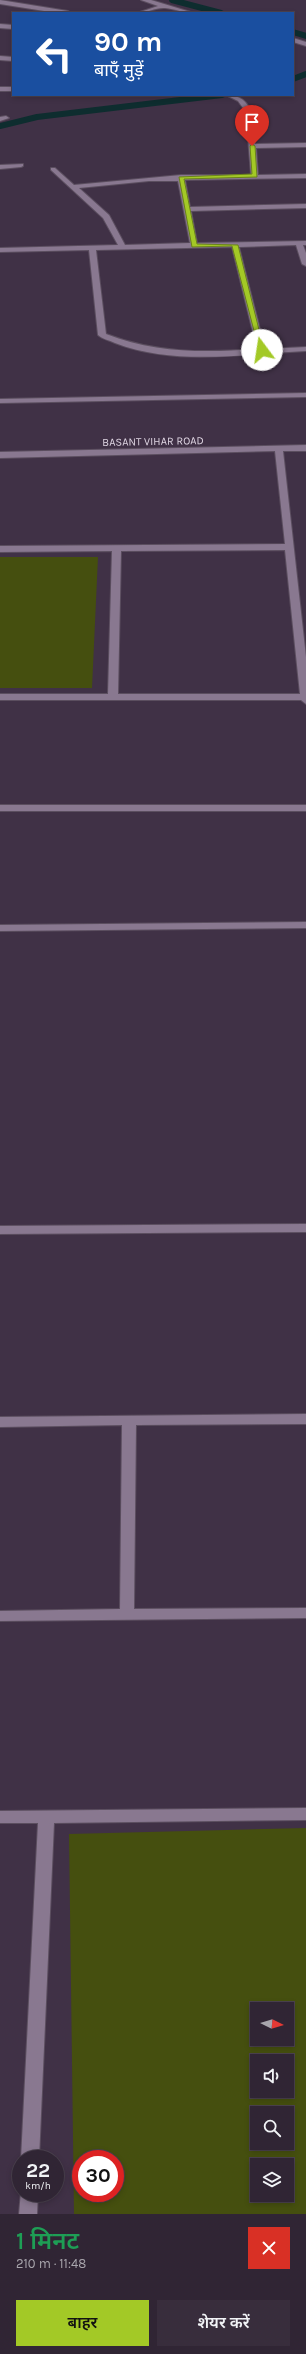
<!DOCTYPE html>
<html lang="hi">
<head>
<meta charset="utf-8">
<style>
  :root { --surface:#302534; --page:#382d3c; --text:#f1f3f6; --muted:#a8a5ac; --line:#4b424f; --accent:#a3c926 }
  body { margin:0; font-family:Karla,"Noto Sans Devanagari",sans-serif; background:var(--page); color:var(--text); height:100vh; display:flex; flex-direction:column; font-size:15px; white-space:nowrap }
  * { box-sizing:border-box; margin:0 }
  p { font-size:13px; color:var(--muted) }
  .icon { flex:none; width:22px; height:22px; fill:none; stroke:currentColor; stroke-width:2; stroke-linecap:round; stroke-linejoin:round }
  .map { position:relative; height:2214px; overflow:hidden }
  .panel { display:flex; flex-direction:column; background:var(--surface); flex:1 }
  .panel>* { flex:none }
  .guide { position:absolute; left:12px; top:12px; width:282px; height:84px; border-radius:0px; box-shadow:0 2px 6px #0003,0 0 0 1px var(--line); background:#1a4fa0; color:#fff; overflow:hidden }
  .needle { width:26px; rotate:95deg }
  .tools { position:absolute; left:250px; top:2002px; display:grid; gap:8px }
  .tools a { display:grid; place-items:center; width:44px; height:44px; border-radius:0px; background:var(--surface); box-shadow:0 2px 6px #0003,0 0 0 1px var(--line); font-size:20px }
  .speed { position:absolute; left:12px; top:2150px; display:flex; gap:8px; font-size:20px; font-weight:700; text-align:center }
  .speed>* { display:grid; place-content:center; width:52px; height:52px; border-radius:50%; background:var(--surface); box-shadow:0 2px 6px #0003,0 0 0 1px var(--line); line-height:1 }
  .speed small { font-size:10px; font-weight:400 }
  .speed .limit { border:6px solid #d22; background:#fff; color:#111 }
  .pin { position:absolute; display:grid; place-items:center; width:34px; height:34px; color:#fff; margin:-41px -17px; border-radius:50% 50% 50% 0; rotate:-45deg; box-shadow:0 0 4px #0007 }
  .pin .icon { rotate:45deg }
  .me { position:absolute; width:44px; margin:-22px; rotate:346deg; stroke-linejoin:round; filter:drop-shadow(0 0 3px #0008) }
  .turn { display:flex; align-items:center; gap:14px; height:84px; padding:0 16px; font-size:18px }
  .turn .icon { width:52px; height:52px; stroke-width:2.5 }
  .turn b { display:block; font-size:28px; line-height:34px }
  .round { display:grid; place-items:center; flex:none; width:42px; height:42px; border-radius:0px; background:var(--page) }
  .overview { display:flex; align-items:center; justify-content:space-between; height:68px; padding:0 16px }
  h1 { font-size:24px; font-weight:600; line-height:30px; color:#1e9e55 }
  .button { display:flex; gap:8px; margin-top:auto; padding:8px 16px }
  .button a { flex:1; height:46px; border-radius:0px; background:var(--accent); color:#111; font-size:16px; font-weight:600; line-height:46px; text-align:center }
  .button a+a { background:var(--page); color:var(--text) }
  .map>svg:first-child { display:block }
  .green { fill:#454f0f; fill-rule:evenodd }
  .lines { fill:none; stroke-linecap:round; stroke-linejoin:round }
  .stream { stroke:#0e2d2f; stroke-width:6 }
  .minor-casing { stroke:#5b4e5f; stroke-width:2 }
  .minor { fill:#897890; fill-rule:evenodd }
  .route { fill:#a3c926; stroke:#6a8319 }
  .labels { text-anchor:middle; stroke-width:3.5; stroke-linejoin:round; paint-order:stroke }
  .far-street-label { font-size:11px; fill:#dfd6e3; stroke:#403146 }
</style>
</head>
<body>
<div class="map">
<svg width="306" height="2214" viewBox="0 0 306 2214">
  <rect width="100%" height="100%" fill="#403146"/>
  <path class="green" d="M0,557H98L92,688H0Z
    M306,1828V2214H74L69,1834ZM257,2009H287V2039H257ZM257,2061H287V2091H257ZM257,2113H287V2143H257ZM81,2159H115V2193H81ZM257,2165H287V2195H257Z"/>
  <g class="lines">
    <path class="stream" d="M172,0L221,13
      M293,32L306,36
      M293,79L306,74
      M0,126L37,117L222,95"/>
    <defs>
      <path id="minor" d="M0,0L68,11L71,13H57L0,4Z
        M141,0H151L194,13C184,13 175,9 165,8C157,7 147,13 137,13L158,6Z
        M0,24L13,25V29L0,28Z
        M293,38L306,42V46L293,42Z
        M0,56L13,57V61L0,60Z
        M0,87H13V91H0Z
        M226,95C255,95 253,122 255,144L306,143V147L256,148L258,175L306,174V178L185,180L190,207L306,204V208L191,211L197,243L306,241V245H303L306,253V266L302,264L296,245L239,247L265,349L306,347V351C243,354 175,366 115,343C109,340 102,339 98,335L89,250L0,252V248L118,245L103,218L51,170V168H55L74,185L181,175H251L246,112L238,101ZM149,181H178L190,243L125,245L109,215L79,188ZM232,247L257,349C204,353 155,353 106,334L96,250Z
        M0,117L6,116L9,118L0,121Z
        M23,164V166L21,167L0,169V165Z
        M306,393V397L0,403V399Z
        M306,445V451H283L306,657V704L301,700H0V694H108L112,551L0,552V546L285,544L275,451L0,458V452ZM285,550L300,694H118L121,551Z
        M0,805H306V811H0Z
        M306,922V928L0,931V925Z
        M306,1224V1232L0,1234V1226Z
        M306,1414V1424L136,1425L134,1609L306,1608V1618L0,1621V1611L120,1609L122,1425L0,1427V1417Z
        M306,1808V1820L54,1823L39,2159H21L38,1823H0V1811Z
        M21,2191V2193H38L37,2214H19Z"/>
    </defs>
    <use href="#minor" class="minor-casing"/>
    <use href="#minor" class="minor"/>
  </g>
  <path class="route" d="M252,144L255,146L257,177L184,179L197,244L238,245L264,350L262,352L259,350L232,246L192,247L179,177L252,174L250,146Z"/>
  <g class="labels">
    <g class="far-street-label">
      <text transform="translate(153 441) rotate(-1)" y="4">BASANT VIHAR ROAD</text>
    </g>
  </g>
</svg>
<div class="tools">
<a><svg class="needle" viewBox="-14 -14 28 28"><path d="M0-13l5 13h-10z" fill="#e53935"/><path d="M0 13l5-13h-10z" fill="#a8a5ac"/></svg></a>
<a><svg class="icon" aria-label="sound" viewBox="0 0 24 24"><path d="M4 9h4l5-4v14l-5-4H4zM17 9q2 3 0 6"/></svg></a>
<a><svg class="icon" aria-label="search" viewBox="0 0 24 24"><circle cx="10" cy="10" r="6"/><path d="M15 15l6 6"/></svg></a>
<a><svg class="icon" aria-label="layers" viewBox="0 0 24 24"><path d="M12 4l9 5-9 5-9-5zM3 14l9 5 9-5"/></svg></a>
</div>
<div class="speed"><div>22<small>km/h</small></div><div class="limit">30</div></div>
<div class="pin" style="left:252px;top:146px;background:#d93025"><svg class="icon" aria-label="arrive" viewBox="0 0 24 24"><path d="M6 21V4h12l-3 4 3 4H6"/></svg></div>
<svg class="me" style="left:262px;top:350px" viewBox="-20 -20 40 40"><circle r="19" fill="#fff"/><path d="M0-13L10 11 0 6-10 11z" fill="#a3c926"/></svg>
<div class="guide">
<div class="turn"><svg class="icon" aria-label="left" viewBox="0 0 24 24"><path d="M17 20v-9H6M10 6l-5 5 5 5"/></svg><div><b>90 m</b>बाएँ मुड़ें</div></div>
</div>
</div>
<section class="panel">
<div class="overview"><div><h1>1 मिनट</h1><p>210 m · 11:48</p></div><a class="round" style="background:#d93025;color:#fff"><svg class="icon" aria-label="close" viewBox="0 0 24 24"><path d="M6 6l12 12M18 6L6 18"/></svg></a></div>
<div class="button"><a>बाहर</a><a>शेयर करें</a></div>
</section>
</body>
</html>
